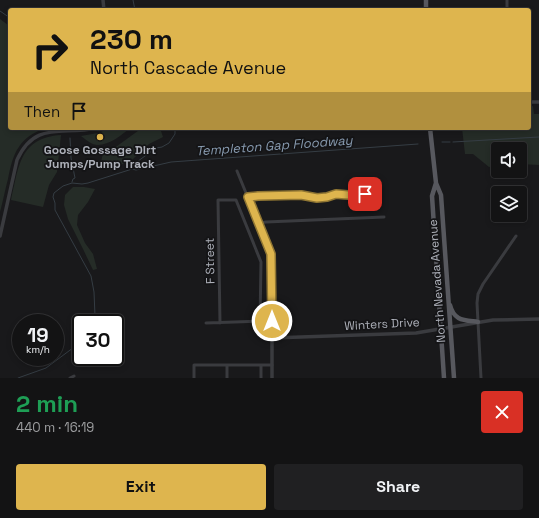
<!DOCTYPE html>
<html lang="en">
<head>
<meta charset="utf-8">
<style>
  :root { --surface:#131314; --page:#202022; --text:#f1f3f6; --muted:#9d9ea0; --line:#323234; --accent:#deb54e }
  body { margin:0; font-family:"Space Grotesk",sans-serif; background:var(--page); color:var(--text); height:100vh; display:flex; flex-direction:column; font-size:15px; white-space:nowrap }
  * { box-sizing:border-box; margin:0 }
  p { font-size:13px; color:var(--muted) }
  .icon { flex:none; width:22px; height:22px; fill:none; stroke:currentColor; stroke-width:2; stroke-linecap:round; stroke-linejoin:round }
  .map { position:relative; height:378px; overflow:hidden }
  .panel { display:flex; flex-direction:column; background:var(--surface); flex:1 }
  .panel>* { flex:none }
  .top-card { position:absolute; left:8px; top:8px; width:523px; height:122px; border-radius:4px; box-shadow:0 2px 6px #0003,0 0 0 1px var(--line); background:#deb54e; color:#111; overflow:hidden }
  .fabs { position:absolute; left:491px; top:142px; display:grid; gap:8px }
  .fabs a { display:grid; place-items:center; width:36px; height:36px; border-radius:4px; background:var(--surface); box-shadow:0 2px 6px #0003,0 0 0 1px var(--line); font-size:20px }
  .speed { position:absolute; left:12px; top:314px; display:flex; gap:8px; font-size:20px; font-weight:700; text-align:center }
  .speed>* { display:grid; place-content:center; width:52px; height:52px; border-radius:50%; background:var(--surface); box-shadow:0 2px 6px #0003,0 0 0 1px var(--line); line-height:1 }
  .speed small { font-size:10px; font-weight:400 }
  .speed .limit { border:2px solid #111; border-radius:6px; background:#fff; color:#111 }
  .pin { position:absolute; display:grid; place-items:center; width:34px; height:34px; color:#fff; margin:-17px; border-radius:8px; box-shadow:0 2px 6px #0006 }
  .me { position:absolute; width:44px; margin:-22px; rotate:0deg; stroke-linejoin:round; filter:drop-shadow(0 0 3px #0008) }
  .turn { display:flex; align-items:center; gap:14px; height:84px; padding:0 16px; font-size:18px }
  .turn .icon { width:52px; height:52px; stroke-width:2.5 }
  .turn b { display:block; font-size:28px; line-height:34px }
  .then { display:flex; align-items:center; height:38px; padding:0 16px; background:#0003; gap:8px; font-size:15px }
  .round { display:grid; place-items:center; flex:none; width:42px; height:42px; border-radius:4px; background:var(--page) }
  .overview { display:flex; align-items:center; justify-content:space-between; height:68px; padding:0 16px }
  h1 { font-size:24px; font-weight:700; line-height:30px; color:#1e9e55 }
  .primary-button { display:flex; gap:8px; margin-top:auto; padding:8px 16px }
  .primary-button a { flex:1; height:46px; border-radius:4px; background:var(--accent); color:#111; font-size:16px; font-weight:700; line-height:46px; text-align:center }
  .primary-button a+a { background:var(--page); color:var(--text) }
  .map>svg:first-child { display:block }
  .green { fill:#252c27 }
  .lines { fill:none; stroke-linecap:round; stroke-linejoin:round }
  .stream { stroke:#353d44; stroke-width:1 }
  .minor { stroke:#3a3b3f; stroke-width:3 }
  .tertiary { stroke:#3a3b3f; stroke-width:3.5 }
  .primary { stroke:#57585e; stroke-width:4.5 }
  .route-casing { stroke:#907633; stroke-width:10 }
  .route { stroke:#deb54e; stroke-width:7 }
  .poi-dot { fill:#deb54e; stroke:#141416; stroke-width:1.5 }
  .labels { text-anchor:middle; stroke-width:3.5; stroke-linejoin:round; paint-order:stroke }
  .poi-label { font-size:12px; font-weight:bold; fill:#adb0b9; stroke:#141416 }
  .street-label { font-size:12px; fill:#adb0b9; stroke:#141416 }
  .water-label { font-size:13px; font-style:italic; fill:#889bb0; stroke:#141416 }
</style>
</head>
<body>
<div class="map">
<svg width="539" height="378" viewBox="0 0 539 378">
  <rect width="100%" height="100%" fill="#19191b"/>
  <path class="green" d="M0,19L8,25L10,42V128H46C19,137 13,153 8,179C5,190 3,201 0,212Z
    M533,106L534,114H539V165L520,164V149H498V166L489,167L473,154H465L462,128H529V107Z
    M110,128H130C122,135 109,145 98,145C92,145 86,140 81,136L98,133Z
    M142,128H160L163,137L149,144L133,159L110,170L104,169L101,162L103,153L113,149Z
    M61,135L57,172L49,185L43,207L11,200C19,167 19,138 61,135Z
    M73,187H84L95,189L88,202L78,215L77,225L85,243L93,254L97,269L93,270L83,249L68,219L64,205L65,195Z"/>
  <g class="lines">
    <path class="stream" d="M133,0L135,10
      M0,11L10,18
      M70,138L71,158L75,178L73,179L72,182
      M442,142H450
      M453,142L539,137
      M132,169L136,170L171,162L418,144
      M93,323L95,316L94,292L91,276L55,210V203L53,197L54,193L63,186L72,183L82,184L88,183L129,170L132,169L134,164L156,148L162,147L169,143L175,134V128
      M18,378L46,368L81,342"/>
    <path class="minor" d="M507,10V0
      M237,171L271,254L272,262V338
      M248,197L258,196L301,195L317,197H327L336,195H348L365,194
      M259,223L266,222L384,217
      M206,323L266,321
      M220,323L218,200H236L261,262L260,321
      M227,365V378
      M261,365V378
      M70,378L74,376
      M194,378V365H272
      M481,378L478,322L477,303L478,294L483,284L516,236"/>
    <path class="tertiary" d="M103,0L104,10
      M529,102H539
      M0,236L17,160C35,120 63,136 96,128
      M272,378V338L416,333L493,320L539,319"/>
    <path class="primary" d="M426,0V10
      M430,128L436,183L441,195L454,378
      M436,183L432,196L444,378
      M450,305C454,321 464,320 478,322"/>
  </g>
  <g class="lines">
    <defs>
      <path id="route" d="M272,321L271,254L248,197L258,196L301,195L317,198L327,197L336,194L348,195L365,194"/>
    </defs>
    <use href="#route" class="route-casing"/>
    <use href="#route" class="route"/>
  </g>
  <circle class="poi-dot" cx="100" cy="137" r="4"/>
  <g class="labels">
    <g class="poi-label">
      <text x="100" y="154">Goose Gossage Dirt<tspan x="100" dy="14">Jumps/Pump Track</tspan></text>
    </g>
    <g class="street-label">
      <text transform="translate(210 261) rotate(-91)" y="4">F Street</text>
      <text transform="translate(437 281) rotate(-94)" y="4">North Nevada Avenue</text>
      <text transform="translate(382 324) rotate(-3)" y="4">Winters Drive</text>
    </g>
    <g class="water-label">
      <text transform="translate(274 145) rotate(-4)" y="5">Templeton Gap Floodway</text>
    </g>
  </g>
</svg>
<div class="fabs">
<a><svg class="icon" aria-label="sound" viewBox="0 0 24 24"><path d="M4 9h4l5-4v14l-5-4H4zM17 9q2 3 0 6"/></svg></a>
<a><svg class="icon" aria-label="layers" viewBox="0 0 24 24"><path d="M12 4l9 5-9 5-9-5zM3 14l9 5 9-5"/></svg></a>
</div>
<div class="speed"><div>19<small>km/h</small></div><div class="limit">30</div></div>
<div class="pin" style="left:365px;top:194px;background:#d93025"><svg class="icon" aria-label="arrive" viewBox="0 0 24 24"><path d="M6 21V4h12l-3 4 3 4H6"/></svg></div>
<svg class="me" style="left:272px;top:321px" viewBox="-20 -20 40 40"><circle r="17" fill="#deb54e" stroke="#fff" stroke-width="3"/><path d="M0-11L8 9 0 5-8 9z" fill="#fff"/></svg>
<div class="top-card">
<div class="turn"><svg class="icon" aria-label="right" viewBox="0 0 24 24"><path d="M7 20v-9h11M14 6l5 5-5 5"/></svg><div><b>230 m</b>North Cascade Avenue</div></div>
<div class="then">Then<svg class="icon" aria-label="arrive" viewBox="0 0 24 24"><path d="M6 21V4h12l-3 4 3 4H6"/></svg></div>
</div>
</div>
<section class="panel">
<div class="overview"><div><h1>2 min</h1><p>440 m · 16:19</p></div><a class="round" style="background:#d93025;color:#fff"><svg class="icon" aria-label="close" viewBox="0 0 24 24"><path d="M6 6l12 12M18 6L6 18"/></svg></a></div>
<div class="primary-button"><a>Exit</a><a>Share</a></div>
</section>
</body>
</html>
